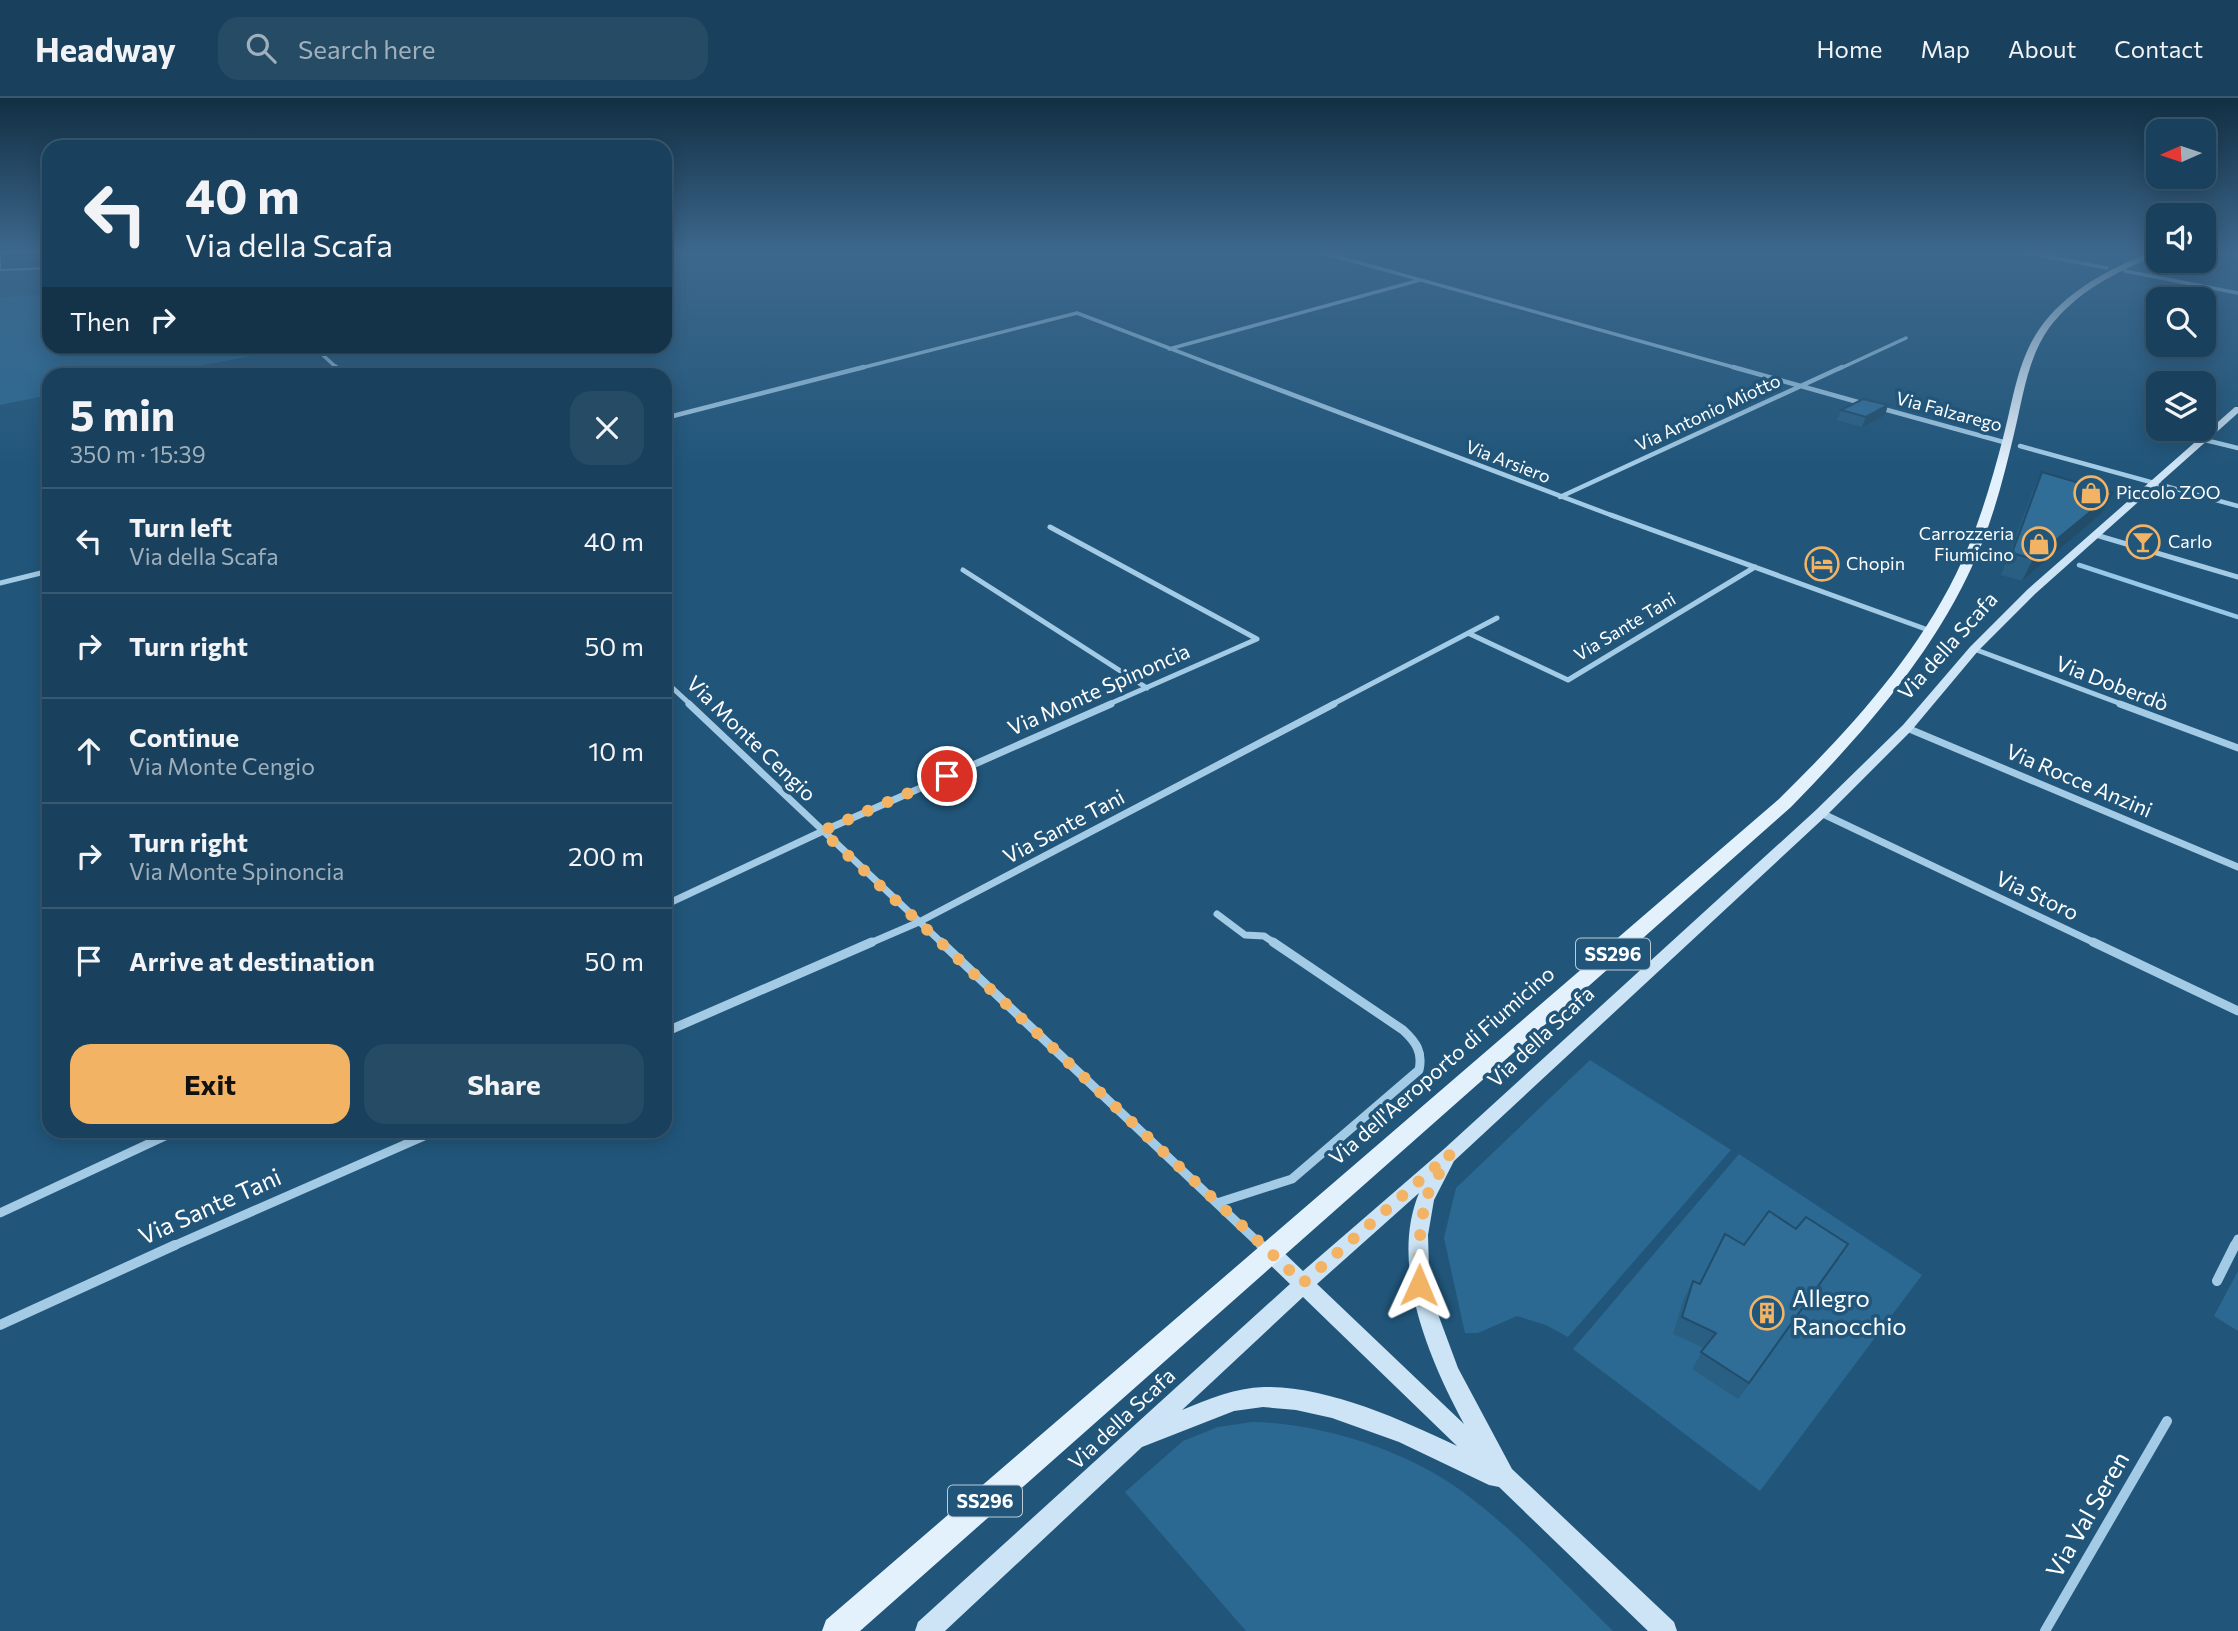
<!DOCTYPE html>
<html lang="en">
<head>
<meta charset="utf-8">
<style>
  :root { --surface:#19405c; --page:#264b65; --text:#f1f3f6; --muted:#9fafbb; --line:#375972; --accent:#f2b364 }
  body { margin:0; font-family:Commissioner,sans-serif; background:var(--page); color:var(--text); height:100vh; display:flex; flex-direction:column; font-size:26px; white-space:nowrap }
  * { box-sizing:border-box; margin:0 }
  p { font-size:23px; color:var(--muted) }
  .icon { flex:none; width:38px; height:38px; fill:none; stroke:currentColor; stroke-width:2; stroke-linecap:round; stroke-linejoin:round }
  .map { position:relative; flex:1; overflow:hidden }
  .drawer { position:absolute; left:42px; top:270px; width:630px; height:770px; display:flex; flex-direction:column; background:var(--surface); border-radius:21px; box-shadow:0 4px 18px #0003,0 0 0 2px var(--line) }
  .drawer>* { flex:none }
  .guide { position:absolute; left:42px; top:42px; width:630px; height:214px; border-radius:21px; box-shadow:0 4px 18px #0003,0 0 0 2px var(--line); background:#19405c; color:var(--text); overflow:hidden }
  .needle { width:46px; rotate:267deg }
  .fabs { position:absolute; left:2146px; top:21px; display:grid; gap:14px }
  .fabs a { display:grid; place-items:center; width:70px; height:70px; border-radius:14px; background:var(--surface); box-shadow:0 4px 18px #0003,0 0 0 2px var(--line); font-size:35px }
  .pin { position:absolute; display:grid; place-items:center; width:60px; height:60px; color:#fff; margin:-30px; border:4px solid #fff; border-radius:50%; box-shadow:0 2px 7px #0007 }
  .me { position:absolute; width:77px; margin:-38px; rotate:1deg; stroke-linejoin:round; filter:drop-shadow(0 0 5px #0008) }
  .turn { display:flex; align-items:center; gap:24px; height:147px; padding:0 28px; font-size:32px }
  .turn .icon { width:91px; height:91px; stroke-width:2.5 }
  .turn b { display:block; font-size:49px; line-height:60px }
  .then { display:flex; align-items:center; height:66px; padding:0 28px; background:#0003; gap:14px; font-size:26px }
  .round { display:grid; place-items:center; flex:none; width:74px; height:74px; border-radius:21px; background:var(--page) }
  .summary { display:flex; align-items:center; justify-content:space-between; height:119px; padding:0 28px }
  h1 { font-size:42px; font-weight:700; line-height:52px }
  .cta { display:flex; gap:14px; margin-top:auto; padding:14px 28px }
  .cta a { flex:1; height:80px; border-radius:21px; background:var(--accent); color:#111; font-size:28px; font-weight:700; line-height:80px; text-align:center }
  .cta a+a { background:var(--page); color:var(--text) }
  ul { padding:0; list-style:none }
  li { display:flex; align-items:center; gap:21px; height:105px; padding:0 28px; border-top:2px solid var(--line) }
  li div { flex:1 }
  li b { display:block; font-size:26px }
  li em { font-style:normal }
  header { display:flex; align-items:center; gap:42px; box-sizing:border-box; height:98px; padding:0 35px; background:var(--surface); border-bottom:2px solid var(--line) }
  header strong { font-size:33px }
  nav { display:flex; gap:38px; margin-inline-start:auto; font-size:24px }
  .search { width:490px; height:63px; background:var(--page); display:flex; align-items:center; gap:18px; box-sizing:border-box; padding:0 24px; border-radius:21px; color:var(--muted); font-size:26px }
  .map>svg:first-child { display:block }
  .green { fill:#2b6992 }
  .water { fill:#163e5a; stroke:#96c8e7; stroke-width:2 }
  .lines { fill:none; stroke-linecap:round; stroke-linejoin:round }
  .stream { stroke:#96c8e7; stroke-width:4.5 }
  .street-far5 { stroke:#a3cbe6; stroke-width:3.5 }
  .street-far4 { stroke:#a3cbe6; stroke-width:4.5 }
  .street-far3 { stroke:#a3cbe6; stroke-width:5 }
  .street-far2 { stroke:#a3cbe6; stroke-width:7 }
  .street-far1 { stroke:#a3cbe6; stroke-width:9 }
  .street { stroke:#a3cbe6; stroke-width:10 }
  .secondary { fill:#cce4f5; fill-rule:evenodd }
  .primary { fill:#e3f1fd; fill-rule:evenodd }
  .wall { fill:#295f83 }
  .shaded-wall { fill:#224d6a }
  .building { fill:#306e98; stroke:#224d6a; stroke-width:2 }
  .route { stroke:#f2b364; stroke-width:12; stroke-dasharray:0 21.6 }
  .labels { text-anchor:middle; stroke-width:7; stroke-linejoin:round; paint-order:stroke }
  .far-street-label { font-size:18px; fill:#fff; stroke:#21567a }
  .far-poi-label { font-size:18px; fill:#fff; stroke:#21567a; text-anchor:start }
  .shield { fill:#21567a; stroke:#bcccd7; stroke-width:2 }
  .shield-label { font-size:19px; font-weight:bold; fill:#fff }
  .street-label { font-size:21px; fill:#fff; stroke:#21567a }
  .near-street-label { font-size:24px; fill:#fff; stroke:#21567a }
  .near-poi-label { font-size:24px; fill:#fff; stroke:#21567a; text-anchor:start }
</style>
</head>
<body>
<header>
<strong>Headway</strong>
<div class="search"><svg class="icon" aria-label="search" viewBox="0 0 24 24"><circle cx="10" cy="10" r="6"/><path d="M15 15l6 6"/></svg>Search here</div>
<nav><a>Home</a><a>Map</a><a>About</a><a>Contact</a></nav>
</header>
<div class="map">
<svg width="2238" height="1533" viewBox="0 0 2238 1533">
  <rect width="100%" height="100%" fill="#21567a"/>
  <path class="green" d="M49,197V248H280L284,252L157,276H49V297L0,307V199Z
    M1590,962L1731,1052L1568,1239L1546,1227L1517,1218L1478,1235H1465L1444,1140L1456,1090Z
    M1739,1056L1922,1177L1760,1393L1573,1251Z
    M2238,1173V1233L2214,1218Z
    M1252,1324C1321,1325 1408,1353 1463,1394C1518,1435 1565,1486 1613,1533H1246L1125,1394L1183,1343L1218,1329Z"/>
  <path class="water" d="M0,153H49V170L0,172Z"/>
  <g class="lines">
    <path class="stream" d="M2079,467L2238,519"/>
    <path class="street-far5" d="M1317,153L1740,271
      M2019,153L2107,170
      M2229,153L2238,157
      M2125,173L2238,195
      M313,248L338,271
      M1169,251L1420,182
      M857,271L1077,215L1224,271
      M1839,271L1906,240"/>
    <path class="street-far4" d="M336,269L343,276
      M1219,269L1616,419
      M1733,269L1865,306
      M1880,310L2007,345
      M665,320L864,269
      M2205,342L2238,350
      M2020,348L2238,408
      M1560,399L1842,269"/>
    <path class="street-far3" d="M1611,417L1931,533
      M1050,429L1257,541L1107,607
      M2096,437L2238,479
      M963,472L1147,590
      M0,485L49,473
      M1470,536L1568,582L1755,469
      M1974,551L2124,607
      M665,583L691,607
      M1331,607L1497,520"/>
    <path class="street-far2" d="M689,606L943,846
      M2120,606L2238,650
      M1907,630L2238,769
      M1821,715L2097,846
      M665,807L823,733L1111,606
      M1217,816L1245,837L1264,838L1276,846
      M868,846L919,824L1334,606"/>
    <path class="street-far1" d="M941,844L1263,1149
      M2093,844L2238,913
      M665,934L872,844
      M1217,1105L1292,1081L1419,972C1423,954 1416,944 1403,932L1273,844
      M0,1115L178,1032
      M171,1149L438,1032
      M2234,1149L2238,1141"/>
    <path class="street" d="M1261,1147L1267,1153
      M2217,1183L2235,1147
      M0,1227L175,1147
      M2045,1533L2167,1323"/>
    <path class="secondary" d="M2235,309H2238V315L2035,496L1978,553L1911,633L1826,718L1454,1063L1434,1102L1428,1137L1429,1173L1435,1208L1458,1270L1512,1371L1674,1524L1677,1533H1648L1499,1389L1489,1387L1399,1344L1332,1320L1296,1312L1263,1309L1234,1313L1142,1349L945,1533H915L918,1524L1290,1186L1264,1161L1261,1155L1264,1149L1271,1147L1278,1149L1303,1173L1444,1051L1816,712L1903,627L1970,549L2027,492ZM1419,1095C1389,1168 1429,1261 1464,1326L1317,1186ZM1303,1199L1457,1348C1400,1321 1327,1288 1264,1289C1235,1290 1208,1301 1182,1312Z"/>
    <path class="primary" d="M2153,153H2158V157C2117,173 2076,194 2049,230C2027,261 2023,300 2014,336C2003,383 1990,433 1968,477C1925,566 1859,639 1791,709L860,1533H822L826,1522L1779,701C1847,634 1913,563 1956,476C1977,434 1991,386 2003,340C2013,303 2017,263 2040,230C2067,192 2111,170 2153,153Z"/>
  </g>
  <path class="wall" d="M1888,307L1885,317L1862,329L1837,322L1841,312Z
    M2042,374L2113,395L2102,415L2022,483L2001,477L2032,395Z
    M1796,1131L1848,1146L1738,1301L1692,1271L1704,1250L1673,1236L1684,1200L1693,1183L1699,1186L1725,1136L1744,1147Z"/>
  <path class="shaded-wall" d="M1888,307L1885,317L1862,329L1866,319Z
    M2113,395L2102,415L2022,483L2033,461Z
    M1848,1146L1837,1163L1738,1301L1749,1285Z"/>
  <path class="building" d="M1863,301L1888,307L1866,319L1841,312Z
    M2042,374L2113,395L2033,461L2012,455Z
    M1769,1113L1796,1131L1806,1119L1848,1146L1749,1285L1701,1254L1716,1235L1682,1219L1693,1183L1700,1186L1725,1136L1744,1147Z"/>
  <linearGradient id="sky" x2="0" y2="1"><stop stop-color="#122f43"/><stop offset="0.42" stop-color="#3d688d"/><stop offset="1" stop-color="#3d688d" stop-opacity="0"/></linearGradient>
  <rect width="2238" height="368" fill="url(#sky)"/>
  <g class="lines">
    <path class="route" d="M947,678L822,733L1303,1185L1450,1056L1425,1101L1420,1138L1419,1187"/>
  </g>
  <defs>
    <symbol id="shop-ring" viewBox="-11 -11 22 22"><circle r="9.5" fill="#21567a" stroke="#f2b364" stroke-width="1.5"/><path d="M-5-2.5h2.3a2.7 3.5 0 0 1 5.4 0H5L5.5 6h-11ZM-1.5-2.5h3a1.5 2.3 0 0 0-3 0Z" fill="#f2b364"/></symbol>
    <symbol id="bar-ring" viewBox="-11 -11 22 22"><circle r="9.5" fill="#21567a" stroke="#f2b364" stroke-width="1.5"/><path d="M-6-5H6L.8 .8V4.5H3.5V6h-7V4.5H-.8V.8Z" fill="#f2b364"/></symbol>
    <symbol id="hotel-ring" viewBox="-11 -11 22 22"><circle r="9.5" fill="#21567a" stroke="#f2b364" stroke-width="1.5"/><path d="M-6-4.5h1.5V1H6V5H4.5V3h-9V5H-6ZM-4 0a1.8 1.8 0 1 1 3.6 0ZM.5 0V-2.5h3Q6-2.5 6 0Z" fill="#f2b364"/></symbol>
    <symbol id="building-ring" viewBox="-11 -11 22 22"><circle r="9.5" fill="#21567a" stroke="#f2b364" stroke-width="1.5"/><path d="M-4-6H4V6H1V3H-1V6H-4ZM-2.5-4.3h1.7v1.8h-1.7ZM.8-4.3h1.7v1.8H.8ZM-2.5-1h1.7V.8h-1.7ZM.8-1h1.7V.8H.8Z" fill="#f2b364"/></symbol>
  </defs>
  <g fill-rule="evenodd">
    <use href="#shop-ring" x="2072" y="376" width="38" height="38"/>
    <use href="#bar-ring" x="2124" y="425" width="38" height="38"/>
    <use href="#shop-ring" x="2020" y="427" width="38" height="38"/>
    <use href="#hotel-ring" x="1803" y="447" width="38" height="38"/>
    <use href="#building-ring" x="1748" y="1196" width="38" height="38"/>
  </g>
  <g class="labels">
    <g class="far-street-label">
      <text transform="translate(1949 314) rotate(15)" y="6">Via Falzarego</text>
      <text transform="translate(1708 315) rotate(-25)" y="6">Via Antonio Miotto</text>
      <text transform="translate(1508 364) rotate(21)" y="6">Via Arsiero</text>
      <text transform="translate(1625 529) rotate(-31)" y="6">Via Sante Tani</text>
    </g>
    <g class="far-poi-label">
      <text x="2116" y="401">Piccolo ZOO</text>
      <text x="2014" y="442" text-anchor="end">Carrozzeria<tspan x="2014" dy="21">Fiumicino</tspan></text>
      <text x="2168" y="450">Carlo</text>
      <text x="1846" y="472">Chopin</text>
    </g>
    <g class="shield">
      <rect x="1576" y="840.5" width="74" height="31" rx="5"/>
      <rect x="948" y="1387.5" width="74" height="31" rx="5"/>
    </g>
    <g class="shield-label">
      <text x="1613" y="863">SS296</text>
      <text x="985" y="1410">SS296</text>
    </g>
    <g class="street-label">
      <text transform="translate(1948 548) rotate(-48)" y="7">Via della Scafa</text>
      <text transform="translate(2112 586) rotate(21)" y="7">Via Doberdò</text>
      <text transform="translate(1099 592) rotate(-24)" y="7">Via Monte Spinoncia</text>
      <text transform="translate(751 641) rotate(44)" y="7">Via Monte Cengio</text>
      <text transform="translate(2079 683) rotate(23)" y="7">Via Rocce Anzini</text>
      <text transform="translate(1064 729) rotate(-28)" y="7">Via Sante Tani</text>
      <text transform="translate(2037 798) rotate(25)" y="7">Via Storo</text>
      <text transform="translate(1541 939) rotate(-43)" y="7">Via della Scafa</text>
      <text transform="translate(1442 968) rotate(-41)" y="7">Via dell'Aeroporto di Fiumicino</text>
      <text transform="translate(1122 1321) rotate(-43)" y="7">Via della Scafa</text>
    </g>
    <g class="near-street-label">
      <text transform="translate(210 1109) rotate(-24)" y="8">Via Sante Tani</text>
      <text transform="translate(2088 1417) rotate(-60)" y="8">Via Val Seren</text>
    </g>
    <g class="near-poi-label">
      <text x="1792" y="1209">Allegro<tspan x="1792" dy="28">Ranocchio</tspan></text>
    </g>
  </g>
</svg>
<div class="fabs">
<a><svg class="needle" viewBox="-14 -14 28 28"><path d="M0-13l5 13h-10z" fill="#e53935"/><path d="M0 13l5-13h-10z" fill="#9fafbb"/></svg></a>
<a><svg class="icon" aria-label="sound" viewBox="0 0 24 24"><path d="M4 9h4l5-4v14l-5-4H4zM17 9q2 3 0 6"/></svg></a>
<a><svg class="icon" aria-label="search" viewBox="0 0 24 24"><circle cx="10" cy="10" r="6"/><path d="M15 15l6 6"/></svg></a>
<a><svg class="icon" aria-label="layers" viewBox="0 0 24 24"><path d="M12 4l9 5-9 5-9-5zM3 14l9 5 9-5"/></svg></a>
</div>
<div class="pin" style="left:947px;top:678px;background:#d93025"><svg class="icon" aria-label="arrive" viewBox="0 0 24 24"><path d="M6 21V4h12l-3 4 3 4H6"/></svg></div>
<svg class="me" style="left:1419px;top:1187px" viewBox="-20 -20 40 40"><path d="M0-17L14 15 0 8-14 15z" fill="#f2b364" stroke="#fff" stroke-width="4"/></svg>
<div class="guide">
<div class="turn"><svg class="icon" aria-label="left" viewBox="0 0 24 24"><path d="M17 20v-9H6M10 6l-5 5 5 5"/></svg><div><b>40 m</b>Via della Scafa</div></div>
<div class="then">Then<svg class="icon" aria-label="right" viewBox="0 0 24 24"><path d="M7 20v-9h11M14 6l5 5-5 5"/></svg></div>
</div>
<section class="drawer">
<div class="summary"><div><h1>5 min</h1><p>350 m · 15:39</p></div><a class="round"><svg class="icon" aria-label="close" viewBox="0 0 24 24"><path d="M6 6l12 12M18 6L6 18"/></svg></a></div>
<ul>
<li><svg class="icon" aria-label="left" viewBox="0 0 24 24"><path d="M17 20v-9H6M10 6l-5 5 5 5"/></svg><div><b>Turn left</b><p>Via della Scafa</p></div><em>40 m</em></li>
<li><svg class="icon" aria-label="right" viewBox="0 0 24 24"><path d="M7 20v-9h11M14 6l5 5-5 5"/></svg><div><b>Turn right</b></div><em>50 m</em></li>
<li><svg class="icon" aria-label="ahead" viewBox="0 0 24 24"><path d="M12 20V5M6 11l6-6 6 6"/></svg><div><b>Continue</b><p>Via Monte Cengio</p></div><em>10 m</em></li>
<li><svg class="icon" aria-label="right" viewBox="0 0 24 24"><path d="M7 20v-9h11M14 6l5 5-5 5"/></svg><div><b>Turn right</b><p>Via Monte Spinoncia</p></div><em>200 m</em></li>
<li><svg class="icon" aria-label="arrive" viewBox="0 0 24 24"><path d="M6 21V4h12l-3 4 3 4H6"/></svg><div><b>Arrive at destination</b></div><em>50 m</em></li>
</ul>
<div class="cta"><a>Exit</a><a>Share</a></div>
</section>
</div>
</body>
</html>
